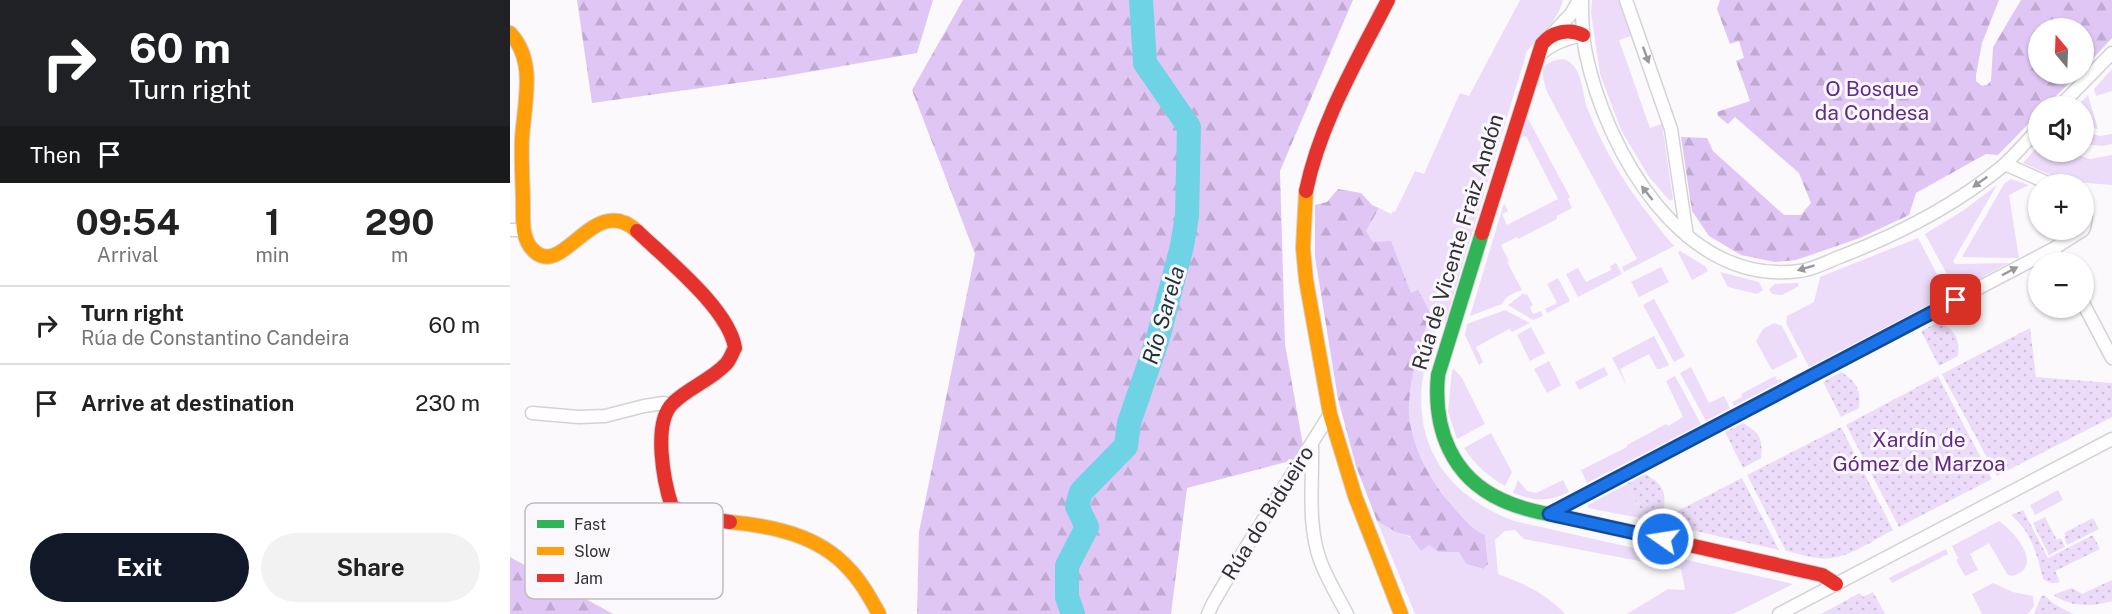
<!DOCTYPE html>
<html lang="en">
<head>
<meta charset="utf-8">
<style>
  :root { --surface:#fff; --page:#f2f2f2; --text:#222; --muted:#767676; --line:#e0e0e0; --accent:#111827 }
  body { margin:0; font-family:"Public Sans",sans-serif; background:var(--page); color:var(--text); height:100vh; display:flex; flex-direction:column; font-size:22px; white-space:nowrap }
  * { box-sizing:border-box; margin:0 }
  p { font-size:20px; color:var(--muted) }
  .icon { flex:none; width:33px; height:33px; fill:none; stroke:currentColor; stroke-width:2; stroke-linecap:round; stroke-linejoin:round }
  .map { position:relative; flex:1; overflow:hidden }
  .panel { display:flex; flex-direction:column; background:var(--surface); width:510px }
  .panel>* { flex:none }
  .guide { background:#202124; color:#fff; overflow:hidden }
  .needle { width:39px; rotate:341deg }
  .buttons { position:absolute; left:1518px; top:18px; display:grid; gap:12px }
  .buttons a { display:grid; place-items:center; width:66px; height:66px; border-radius:50%; background:var(--surface); box-shadow:0 2px 4px #0004; font-size:30px }
  .pin { position:absolute; display:grid; place-items:center; width:51px; height:51px; color:#fff; margin:-26px; border-radius:12px; box-shadow:0 3px 9px #0006 }
  .me { position:absolute; width:66px; margin:-33px; rotate:283deg; stroke-linejoin:round; filter:drop-shadow(0 0 4px #0008) }
  .turn { display:flex; align-items:center; gap:21px; height:126px; padding:0 30px; font-size:27px }
  .turn .icon { width:78px; height:78px; stroke-width:2.5 }
  .turn b { display:block; font-size:42px; line-height:51px }
  .then { display:flex; align-items:center; height:57px; padding:0 30px; background:#0003; gap:12px; font-size:22px }
  .eta { display:flex; justify-content:space-evenly; align-items:center; height:102px; text-align:center }
  .eta b { font-size:36px; font-weight:700; line-height:42px }
  .primary-button { display:flex; gap:12px; margin-top:auto; padding:12px 30px }
  .primary-button a { flex:1; height:69px; border-radius:36px; background:var(--accent); color:#fff; font-size:24px; font-weight:700; line-height:69px; text-align:center }
  .primary-button a+a { background:var(--page); color:var(--text) }
  ul { padding:0; list-style:none }
  li { display:flex; align-items:center; gap:18px; height:78px; padding:0 30px; border-top:2px solid var(--line) }
  li div { flex:1 }
  li b { display:block; font-size:22px }
  li em { font-style:normal }
  main { display:flex; flex:1; min-height:0 }
  .map>svg:first-child { display:block }
  .grass { fill:#ecdcfa }
  .forest { fill:url(#forest-firs) }
  .garden { fill:url(#garden-dots) }
  .lines { fill:none; stroke-linecap:round; stroke-linejoin:round }
  .river { stroke:#6ed3e4; stroke-width:24 }
  .street-casing { stroke:#d4d2d6; stroke-width:15 }
  .fast-casing { stroke:#d4d2d6; stroke-width:16 }
  .slow-casing { stroke:#d4d2d6; stroke-width:16 }
  .jam-casing { stroke:#d4d2d6; stroke-width:16 }
  .street { stroke:#fefeff; stroke-width:12 }
  .fast { stroke:#30b455; stroke-width:14 }
  .slow { stroke:#ff9f0a; stroke-width:14 }
  .jam { stroke:#e5322d; stroke-width:14 }
  .oneway { fill:#98979a }
  .route-casing { stroke:#114b97; stroke-width:15 }
  .route { stroke:#1a73e8; stroke-width:10 }
  .labels { text-anchor:middle; stroke-width:6; stroke-linejoin:round; paint-order:stroke }
  .park-label { font-size:21px; fill:#612a86; stroke:#fbf8fd }
  .street-label { font-size:21px; fill:#323034; stroke:#fbf8fd }
  .water-label { font-size:22px; font-style:italic; fill:#1c3438; stroke:#fbf8fd }
  .key { fill:#fbf8fd; stroke:#bfbcc1; stroke-width:1.5 }
  .key-label { font-size:16px; fill:#323034 }
</style>
</head>
<body>
<main>
<section class="panel">
<div class="guide">
<div class="turn"><svg class="icon" aria-label="right" viewBox="0 0 24 24"><path d="M7 20v-9h11M14 6l5 5-5 5"/></svg><div><b>60 m</b>Turn right</div></div>
<div class="then">Then<svg class="icon" aria-label="arrive" viewBox="0 0 24 24"><path d="M6 21V4h12l-3 4 3 4H6"/></svg></div>
</div>
<div class="eta">
<div><b>09:54</b><p>Arrival</p></div>
<div><b>1</b><p>min</p></div>
<div><b>290</b><p>m</p></div>
</div>
<ul>
<li><svg class="icon" aria-label="right" viewBox="0 0 24 24"><path d="M7 20v-9h11M14 6l5 5-5 5"/></svg><div><b>Turn right</b><p>Rúa de Constantino Candeira</p></div><em>60 m</em></li>
<li><svg class="icon" aria-label="arrive" viewBox="0 0 24 24"><path d="M6 21V4h12l-3 4 3 4H6"/></svg><div><b>Arrive at destination</b></div><em>230 m</em></li>
</ul>
<div class="primary-button"><a>Exit</a><a>Share</a></div>
</section>
<div class="map">
<svg width="1602" height="614" viewBox="0 0 1602 614">
  <defs>
    <pattern id="forest-firs" width="22" height="20" patternUnits="userSpaceOnUse" patternTransform="scale(1.5)"><rect width="22" height="20" fill="#dfc6f4"/><path d="M5 1l3.5 6h-7zM16 11l3.5 6h-7z" fill="#c0aad2"/></pattern>
    <pattern id="garden-dots" width="8" height="8" patternUnits="userSpaceOnUse" patternTransform="scale(1.5)"><rect width="8" height="8" fill="#ecdcfa"/><path d="M2 2h.1M6 6h.1" fill="none" stroke="#cbbdd7" stroke-width="1.8" stroke-linecap="round"/></pattern>
  </defs>
  <rect width="100%" height="100%" fill="#fbf9fc"/>
  <path class="grass" d="M1010,0H1053C1048,20 1031,35 1017,51L935,323L927,326C921,345 914,364 912,384C905,452 943,498 1004,521L1283,584L1223,614H1117L1158,589L1175,590L1171,569L1014,539L1005,530L995,531L985,540L988,574C1013,583 1037,594 1055,614H905L867,521L888,533L919,544L929,552H949L956,564L972,569L978,563L975,535C961,529 951,516 941,504C919,481 897,437 899,404C901,374 910,342 921,314L901,293L881,242H863L856,231L869,208L881,214L883,211L885,212L905,171L914,174L950,93L959,96Z
    M1082,0H1109L1121,36L1109,40L1140,128L1152,124L1163,199L1160,201L1139,177L1111,130L1090,74L1081,13Z
    M1053,59C1074,65 1071,93 1078,110C1100,164 1126,201 1164,246L1114,272L1112,267L1127,259L1038,94C1031,74 1027,62 1053,59Z
    M1602,69V91L1586,96L1584,89Z
    M1578,95L1588,129L1574,125V106H1567Z
    M1017,117L1060,197L1058,199L1062,208L1047,216V219L1008,239L1007,237L991,245L999,261L997,262L1012,290C1003,293 996,296 992,304L960,316L994,203L998,211L992,214L997,225L1048,199L1016,136L1011,138Z
    M1574,132L1590,136L1602,134V144L1593,146L1574,144Z
    M1528,146V152H1559L1580,159L1602,155V185L1565,182L1550,179L1513,163Z
    M1501,179L1519,185L1499,195L1509,258L1452,257L1494,184Z
    M1487,185L1443,261L1445,264L1499,263L1446,291L1415,234L1454,210Z
    M1408,238L1438,295L1299,367L1276,323L1277,316L1304,302L1310,277Z
    M1170,251L1195,266L1198,271L1182,280L1168,252Z
    M1106,263L1112,274L1068,297L1056,274L1068,268L1076,282L1101,270L1100,266Z
    M1151,267L1159,282L1129,297L1121,282Z
    M1210,272L1249,282L1253,290L1247,294L1218,287Z
    M1048,278L1060,301L1037,313L1035,309L1047,303L1037,284Z
    M1288,283L1289,286L1272,295L1262,294L1259,289L1265,284Z
    M1014,293L1015,295L1017,294L1023,305L1020,307L1023,314L1031,311L1033,316L1023,320L998,305Z
    M1144,299L1175,356L1164,362L1133,305Z
    M995,310L1020,323L1002,332L999,329L966,347L973,362L969,365L955,335L957,324Z
    M1264,323L1272,326L1288,357L1262,370L1246,341L1253,329Z
    M1021,327L1035,353L1020,361L1007,335Z
    M1144,336L1159,365L1150,369H1147L1139,354L1110,369L1117,386L1102,358Z
    M1039,361L1051,385L1037,393L1024,369Z
    M1094,367L1098,375L1069,390L1065,382Z
    M1181,367L1199,403L1214,396L1220,408L1196,421L1170,373Z
    M944,369L952,378L975,424L947,439L938,412L942,370Z
    M1165,376L1191,424L1077,483L1071,470L1117,447V445L1156,424L1158,426L1173,417L1156,381Z
    M1265,376L1267,380L1271,379L1272,381L1224,406L1222,402L1232,397L1231,394Z
    M981,433L1002,472L995,486C978,476 965,465 954,448Z
    M1008,480L1017,491L1026,493L1053,480L1059,492C1039,502 1024,501 1003,493Z
    M1117,484L1135,519L1078,508V505Z
    M1548,490L1553,500L1525,515L1520,505Z
    M1489,521C1505,532 1536,568 1501,576L1497,574L1479,543L1460,554L1468,570L1455,576L1446,560L1448,558L1442,546Z
    M1436,549L1438,554L1382,583L1379,578Z
    M1483,583L1503,592L1523,596L1524,606L1518,614H1472L1462,594Z"/>
  <path class="forest" d="M67,0H423L407,53L270,77L82,103Z
    M453,0H843L770,171L775,344L795,457L677,488L661,614H407L409,532L465,254L402,90Z
    M1210,0H1489L1472,43L1466,75V81L1472,86L1477,85L1481,81L1483,47L1511,0H1602V38L1574,68V28H1528V74H1568L1536,106H1528V114L1488,155L1476,154L1406,193L1399,215L1350,238L1286,260L1265,262L1231,255L1199,236L1182,211L1171,137L1197,138L1203,151L1274,215H1291L1301,203L1289,173L1225,117L1218,124L1208,116L1207,112L1240,101L1226,61L1234,58L1229,41L1220,44L1207,9Z
    M828,189L851,193L862,205L869,208L856,231L863,242L881,241L901,293L908,290L921,314C910,342 901,374 899,404C897,437 919,481 941,504C951,516 961,529 975,535L978,564L973,569L956,564L949,552H929L919,545L911,551L900,536L888,533L867,521L846,466L828,399L805,257V205L817,202Z
    M0,557L103,614H0Z"/>
  <path class="garden" d="M1429,322C1445,330 1450,338 1448,356L1429,366L1411,331Z
    M1520,328L1526,377L1602,383V417L1487,476L1432,374Z
    M1331,372C1347,382 1351,390 1349,408L1331,417L1313,382Z
    M1428,376L1482,479L1389,527L1336,425Z
    M1233,423C1250,433 1253,438 1251,458L1233,468L1215,432Z
    M1331,427L1383,530C1361,541 1334,562 1308,558C1297,557 1286,553 1276,551L1237,475Z
    M1135,474C1152,484 1156,489 1154,509L1135,519L1117,484Z
    M1232,478L1269,550L1146,522Z
    M1513,510L1538,558L1583,535L1590,549L1545,571L1550,582C1543,584 1539,583 1533,579C1527,554 1522,533 1501,515Z
    M1535,517L1547,540L1551,538L1555,547L1539,555L1523,523Z
    M1583,518L1589,529L1557,545L1554,537L1556,536L1554,533Z
    M1602,580V601C1581,607 1561,607 1543,595L1562,588L1572,594Z
    M1363,592L1375,614H1311L1350,593L1353,597Z
    M1534,595L1544,604L1563,614H1524L1531,597Z"/>
  <g class="lines">
    <path class="river" d="M563,614L557,597V566L577,527L567,506L571,492L616,446L619,423L648,338L672,246L677,216L679,127L635,63L631,0"/>
    <defs>
      <path id="street" d="M1072,0C1072,18 1072,36 1076,54C1096,150 1173,287 1289,271C1303,270 1318,261 1332,256C1389,234 1446,205 1494,165C1506,154 1517,141 1528,129
        M1116,0L1161,129L1177,236
        M1042,34L1061,14L1069,0
        M1028,56C1040,45 1053,39 1069,36
        M1550,106L1602,53
        M1495,164L1540,184
        M1574,207L1576,217L1574,228
        M0,230H14
        M1543,249L1550,262
        M1574,305L1602,358
        M22,413L69,417L95,416L134,406L154,403L161,406
        M802,444C803,482 797,524 810,560C817,579 828,597 837,614
        M1039,514L1543,249L1573,230
        M698,614L703,603L730,557L820,414
        M1269,614L1602,439"/>
      <path id="fast" d="M972,233L928,375C923,428 941,477 992,500C1013,510 1037,514 1059,518C1086,524 1113,530 1139,536"/>
      <path id="slow" d="M0,33C27,62 14,103 12,139C11,162 13,185 13,208C13,222 12,240 24,251C54,279 84,191 127,231
        M796,191L793,248L796,280L820,414L845,496L891,614
        M220,522C262,526 308,535 338,568C351,581 360,598 369,614"/>
      <path id="jam" d="M796,191C810,123 847,61 878,0
        M127,231C156,259 219,309 225,348C222,353 220,360 216,364C201,380 178,388 163,403C142,423 154,483 162,507L186,517L220,522
        M972,233L1032,44C1042,32 1058,28 1073,35
        M1139,536L1312,575L1326,584"/>
    </defs>
    <use href="#street" class="street-casing"/>
    <use href="#fast" class="fast-casing"/>
    <use href="#slow" class="slow-casing"/>
    <use href="#jam" class="jam-casing"/>
    <use href="#street" class="street"/>
    <use href="#fast" class="fast"/>
    <use href="#slow" class="slow"/>
    <use href="#jam" class="jam"/>
  </g>
  <defs><path id="oneway-solid" d="M-6-.8H1V-3.2L6.5 0L1 3.2V.8H-6Z" transform="scale(1.5)"/></defs>
  <g class="oneway">
    <use href="#oneway-solid" transform="translate(1136 55) rotate(70)"/>
    <use href="#oneway-solid" transform="translate(1470 182) rotate(144)"/>
    <use href="#oneway-solid" transform="translate(1137 193) rotate(-128)"/>
    <use href="#oneway-solid" transform="translate(1296 268) rotate(163)"/>
    <use href="#oneway-solid" transform="translate(1500 271) rotate(-28)"/>
  </g>
  <g class="lines">
    <defs>
      <path id="route" d="M1153,539L1039,514L1446,300"/>
    </defs>
    <use href="#route" class="route-casing"/>
    <use href="#route" class="route"/>
  </g>
  <g class="labels">
    <g class="park-label">
      <text x="1362" y="96">O Bosque<tspan x="1362" dy="24">da Condesa</tspan></text>
      <text x="1409" y="447">Xardín de<tspan x="1409" dy="24">Gómez de Marzoa</tspan></text>
    </g>
    <g class="street-label">
      <text transform="translate(948 242) rotate(-73)" y="7">Rúa de Vicente Fraiz Andón</text>
      <text transform="translate(758 513) rotate(-58)" y="7">Rúa do Bidueiro</text>
    </g>
    <g class="water-label">
      <text transform="translate(653 315) rotate(-74)" y="8">Río Sarela</text>
    </g>
  </g>
  <rect x="15" y="503" width="198" height="96" rx="9" class="key"/>
  <rect x="27" y="520" width="27" height="8" fill="#30b455"/>
  <rect x="27" y="547" width="27" height="8" fill="#ff9f0a"/>
  <rect x="27" y="574" width="27" height="8" fill="#e5322d"/>
  <g class="key-label">
    <text x="64" y="530">Fast</text>
    <text x="64" y="557">Slow</text>
    <text x="64" y="584">Jam</text>
  </g>
</svg>
<div class="buttons">
<a><svg class="needle" viewBox="-14 -14 28 28"><path d="M0-13l5 13h-10z" fill="#e53935"/><path d="M0 13l5-13h-10z" fill="#767676"/></svg></a>
<a><svg class="icon" aria-label="sound" viewBox="0 0 24 24"><path d="M4 9h4l5-4v14l-5-4H4zM17 9q2 3 0 6"/></svg></a>
<a>+</a>
<a>−</a>
</div>
<div class="pin" style="left:1446px;top:300px;background:#d93025"><svg class="icon" aria-label="arrive" viewBox="0 0 24 24"><path d="M6 21V4h12l-3 4 3 4H6"/></svg></div>
<svg class="me" style="left:1153px;top:539px" viewBox="-20 -20 40 40"><circle r="17" fill="#1a73e8" stroke="#fff" stroke-width="3"/><path d="M0-11L8 9 0 5-8 9z" fill="#fff"/></svg>
</div>
</main>
</body>
</html>
